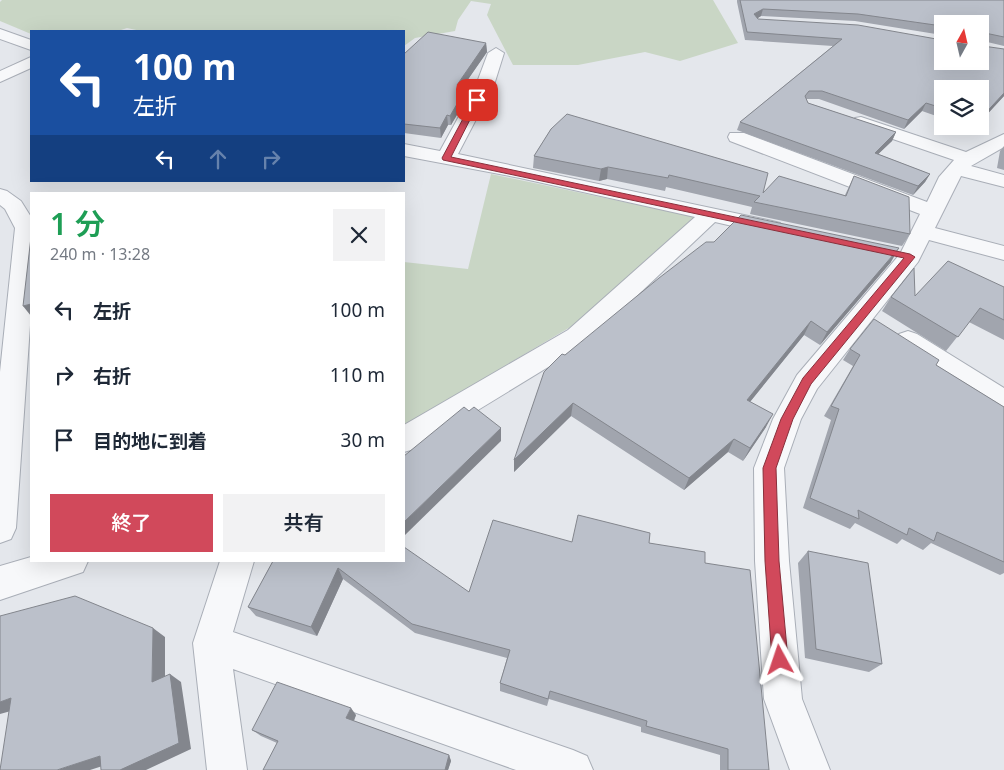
<!DOCTYPE html>
<html lang="ja">
<head>
<meta charset="utf-8">
<style>
  :root { --surface:#fff; --page:#f2f2f3; --text:#1f2937; --muted:#747a83; --accent:#d1495b }
  body { margin:0; font-family:"Noto Sans","Noto Sans JP",sans-serif; background:var(--page); color:var(--text); height:100vh; display:flex; flex-direction:column; font-size:19px; white-space:nowrap }
  * { box-sizing:border-box; margin:0 }
  p { font-size:16px; color:var(--muted) }
  .icon { flex:none; width:28px; height:28px; fill:none; stroke:currentColor; stroke-width:2; stroke-linecap:round; stroke-linejoin:round }
  .map { position:relative; flex:1; overflow:hidden }
  .details { position:absolute; left:30px; top:192px; width:375px; height:370px; display:flex; flex-direction:column; background:var(--surface); border-radius:0px; box-shadow:0 5px 20px #0002 }
  .details>* { flex:none }
  .guide { position:absolute; left:30px; top:30px; width:375px; height:152px; border-radius:0px; box-shadow:0 5px 20px #0002; background:#1a4fa0; color:#fff; overflow:hidden }
  .needle { width:32px; rotate:8deg }
  .tools { position:absolute; left:934px; top:15px; display:grid; gap:10px }
  .tools a { display:grid; place-items:center; width:55px; height:55px; border-radius:0px; background:var(--surface); box-shadow:0 5px 20px #0002; font-size:25px }
  .pin { position:absolute; display:grid; place-items:center; width:42px; height:42px; color:#fff; margin:-21px; border-radius:10px; box-shadow:0 2px 8px #0006 }
  .me { position:absolute; width:55px; margin:-28px; rotate:355deg; stroke-linejoin:round; filter:drop-shadow(0 0 4px #0008) }
  .turn { display:flex; align-items:center; gap:18px; height:105px; padding:0 20px; font-size:22px }
  .turn .icon { width:65px; height:65px; stroke-width:2.5 }
  .turn b { display:block; font-size:35px; line-height:42px }
  .lanes { display:flex; align-items:center; height:48px; padding:0 20px; background:#0003; justify-content:center; gap:25px; direction:ltr }
  .lanes .off { opacity:.35 }
  .round { display:grid; place-items:center; flex:none; width:52px; height:52px; border-radius:0px; background:var(--page) }
  .summary { display:flex; align-items:center; justify-content:space-between; height:85px; padding:0 20px }
  h1 { font-size:30px; font-weight:600; line-height:38px; color:#1e9e55 }
  .button { display:flex; gap:10px; margin-top:auto; padding:10px 20px }
  .button a { flex:1; height:58px; border-radius:0px; background:var(--accent); color:#fff; font-size:20px; font-weight:600; line-height:58px; text-align:center }
  .button a+a { background:var(--page); color:var(--text) }
  ul { padding:0; list-style:none }
  li { display:flex; align-items:center; gap:15px; height:65px; padding:0 20px }
  li div { flex:1 }
  li b { display:block; font-size:19px }
  li em { font-style:normal }
  .map>svg:first-child { display:block }
  .green { fill:#c9d6c5 }
  .lines { fill:none; stroke-linecap:round; stroke-linejoin:round }
  .minor-casing { stroke:#a9aeb7; stroke-width:2 }
  .minor { fill:#f7f8fa; fill-rule:evenodd }
  .wall { fill:#a1a5ae; fill-rule:evenodd }
  .shaded-wall { fill:#83868d }
  .building { fill:#bbc0ca; stroke:#83868d; fill-rule:evenodd }
  .route { fill:#d1495b; stroke:#882f3b }
</style>
</head>
<body>
<div class="map">
<svg width="1004" height="770" viewBox="0 0 1004 770">
  <rect width="100%" height="100%" fill="#e4e7ec"/>
  <path class="green" d="M2,0H713L738,43L680,61L645,52L578,65H513L487,15L491,4L471,1L458,20L455,31L415,38L404,46V31H141L127,28L118,31H31V34L0,21V2Z
    M491,174L695,217L577,323L404,426V262L468,269Z"/>
  <g class="lines">
    <defs>
      <path id="minor" d="M0,29L31,40V50L0,39Z
        M496,48L504,53L494,85L458,154L772,221L780,223L783,228L780,233L772,235L715,222L586,344L414,449L404,452V425L568,330L695,217L520,178L404,156V144L440,151L476,85L488,53Z
        M31,57V68L0,82V71Z
        M861,117L966,152L1004,134V147L971,166L1004,175V187L961,176L935,228L1004,246V260L929,240L918,262L817,389L801,419L784,468L789,561L802,699L830,770H790L764,699L755,561L754,468L773,419L797,375L900,254L920,214L730,141L728,137L730,133H744L927,202L939,177L954,160L855,126L852,122L855,118Z
        M0,189L7,191L21,201L31,217V311L16,528L11,539L0,543V372L15,228L5,209L0,205Z
        M908,331L917,334L1004,388V413L994,410L899,348L895,341L899,334Z
        M31,557V561H88L83,572L0,600V566Z
        M220,561H254L233,632L573,750L587,756L593,770H516L233,669L247,770H207L193,643Z"/>
    </defs>
    <use href="#minor" class="minor-casing"/>
    <use href="#minor" class="minor"/>
  </g>
  <path class="wall" d="M737,0H1004V46L983,41V46L1004,96L980,122V89H942V118L922,111L904,129L819,99H806L808,103L896,132L892,141L878,154L930,174L925,182L913,195L737,130L740,122L833,46L745,40L737,2ZM761,16L855,21L942,35V24H980L942,61L758,19L757,18Z
    M486,43L487,52L463,86L468,96L451,125H448L441,138L404,133V54Z
    M965,126H976L974,129Z
    M551,129L763,193L845,195L854,176L910,234L902,246L750,214L752,207L666,187L665,191L607,179L599,181L533,168L534,156Z
    M1004,146V170L997,168L1000,151Z
    M714,242L891,262L820,345L804,335L750,402L766,427L743,461L728,452L684,490L571,416L514,472L565,355Z
    M1004,287V340L969,322L946,351L882,311L891,297L915,296Z
    M850,349L936,365L1004,407V573L1000,575L931,543L923,550L902,539L897,544L855,523L850,529L803,508L831,420L824,416L853,366L843,360Z
    M572,542L649,543L705,563L769,770H720V755L641,732V727L549,699L547,706L500,691V683L507,658L415,633L343,579L317,636L256,616L248,607L273,561H404L469,592Z
    M808,551L882,664L869,672L805,658L798,563Z
    M356,715L354,721L449,755L451,761L448,770H263L277,743L261,736L252,730Z"/>
  <path class="shaded-wall" d="M763,9L761,16L752,22L754,14Z
    M486,43L487,52L458,94L457,85Z
    M467,87L468,96L451,125L450,116Z
    M1004,93V96L980,122V119Z
    M926,103L922,111L904,129L908,120Z
    M447,115L448,125L441,138L440,128Z
    M896,132L892,141L871,161L875,153Z
    M608,167L607,179L599,181L601,169Z
    M930,174L925,182L913,195L918,186Z
    M899,248L891,262L820,345L827,332Z
    M31,304V316L23,306Z
    M811,321L804,335L741,413L747,400Z
    M573,403L571,416L514,472V460Z
    M773,414L766,427L743,461L750,448Z
    M501,428V441L404,536V522Z
    M734,439L728,452L684,490L689,478Z
    M338,568L343,579L317,636L311,627Z
    M153,628L165,637V690L152,682Z
    M170,674L181,682L191,749L146,770H120Z
    M11,698L29,706L0,714V702Z
    M351,708L356,715L352,725L346,718Z
    M449,755L451,761L448,770H445Z
    M100,756L115,762L90,770H57Z"/>
  <path class="building" d="M740,0H1004V37L985,33L982,34L983,46L1004,49V93L980,119V89H942V108L926,103L908,120L822,91H809L805,96L808,103L896,132L875,153L930,174L918,186L740,122L842,39L747,32ZM763,9L858,14L942,26V24H980V61H942V40L858,25L758,19L754,14Z
    M428,32L486,43L457,85L467,87L450,116L447,115L440,128L404,124V54Z
    M567,114L768,173L763,193L779,176L846,196L854,176L909,197L910,234L754,202L760,196L669,175L668,178L608,167L601,169L534,156L551,129Z
    M741,215L899,248L827,332L811,321L747,400L773,414L750,448L734,439L689,478L573,403L514,460L544,372L562,354L565,355L659,278L706,242H714Z
    M31,237V304L23,306Z
    M948,261L1004,287V320L980,308L958,337L891,297L914,268L915,296Z
    M874,319L939,360L936,365L1004,407V562L937,532L934,541L909,528L907,535L858,510L859,519L810,498L839,409L831,406L860,355L850,349Z
    M464,407L469,411L474,407L501,428L404,522V456Z
    M578,515L650,533L649,543L705,552V563L750,570L769,770H728V749L646,726L647,721L550,691L548,699L500,683L510,650L412,624L338,568L311,627L248,607L273,561H404V547L469,592L493,520L572,542Z
    M808,551L868,563L882,664L816,649Z
    M75,596L153,628L152,682L170,674L179,743L120,770H101L100,756L57,770H0L11,698L0,702V616Z
    M277,682L351,708L346,718L449,755L445,770H263L278,741L252,730Z"/>
  <path class="route" d="M477,97L480,100L451,157L910,254L915,257L811,384L793,419L776,468L779,561L788,660L786,665L780,667L775,665L772,660L765,561L763,468L781,419L803,378L904,258L443,160L442,158L473,100Z"/>
</svg>
<div class="tools">
<a><svg class="needle" viewBox="-14 -14 28 28"><path d="M0-13l5 13h-10z" fill="#e53935"/><path d="M0 13l5-13h-10z" fill="#747a83"/></svg></a>
<a><svg class="icon" aria-label="layers" viewBox="0 0 24 24"><path d="M12 4l9 5-9 5-9-5zM3 14l9 5 9-5"/></svg></a>
</div>
<div class="pin" style="left:477px;top:100px;background:#d93025"><svg class="icon" aria-label="arrive" viewBox="0 0 24 24"><path d="M6 21V4h12l-3 4 3 4H6"/></svg></div>
<svg class="me" style="left:780px;top:660px" viewBox="-20 -20 40 40"><path d="M0-17L14 15 0 8-14 15z" fill="#d1495b" stroke="#fff" stroke-width="4"/></svg>
<div class="guide">
<div class="turn"><svg class="icon" aria-label="left" viewBox="0 0 24 24"><path d="M17 20v-9H6M10 6l-5 5 5 5"/></svg><div><b>100 m</b>左折</div></div>
<div class="lanes"><svg class="icon" aria-label="left" viewBox="0 0 24 24"><path d="M17 20v-9H6M10 6l-5 5 5 5"/></svg><svg class="icon off" aria-label="ahead" viewBox="0 0 24 24"><path d="M12 20V5M6 11l6-6 6 6"/></svg><svg class="icon off" aria-label="right" viewBox="0 0 24 24"><path d="M7 20v-9h11M14 6l5 5-5 5"/></svg></div>
</div>
<section class="details">
<div class="summary"><div><h1>1 分</h1><p>240 m · 13:28</p></div><a class="round"><svg class="icon" aria-label="close" viewBox="0 0 24 24"><path d="M6 6l12 12M18 6L6 18"/></svg></a></div>
<ul>
<li><svg class="icon" aria-label="left" viewBox="0 0 24 24"><path d="M17 20v-9H6M10 6l-5 5 5 5"/></svg><div><b>左折</b></div><em>100 m</em></li>
<li><svg class="icon" aria-label="right" viewBox="0 0 24 24"><path d="M7 20v-9h11M14 6l5 5-5 5"/></svg><div><b>右折</b></div><em>110 m</em></li>
<li><svg class="icon" aria-label="arrive" viewBox="0 0 24 24"><path d="M6 21V4h12l-3 4 3 4H6"/></svg><div><b>目的地に到着</b></div><em>30 m</em></li>
</ul>
<div class="button"><a>終了</a><a>共有</a></div>
</section>
</div>
</body>
</html>
